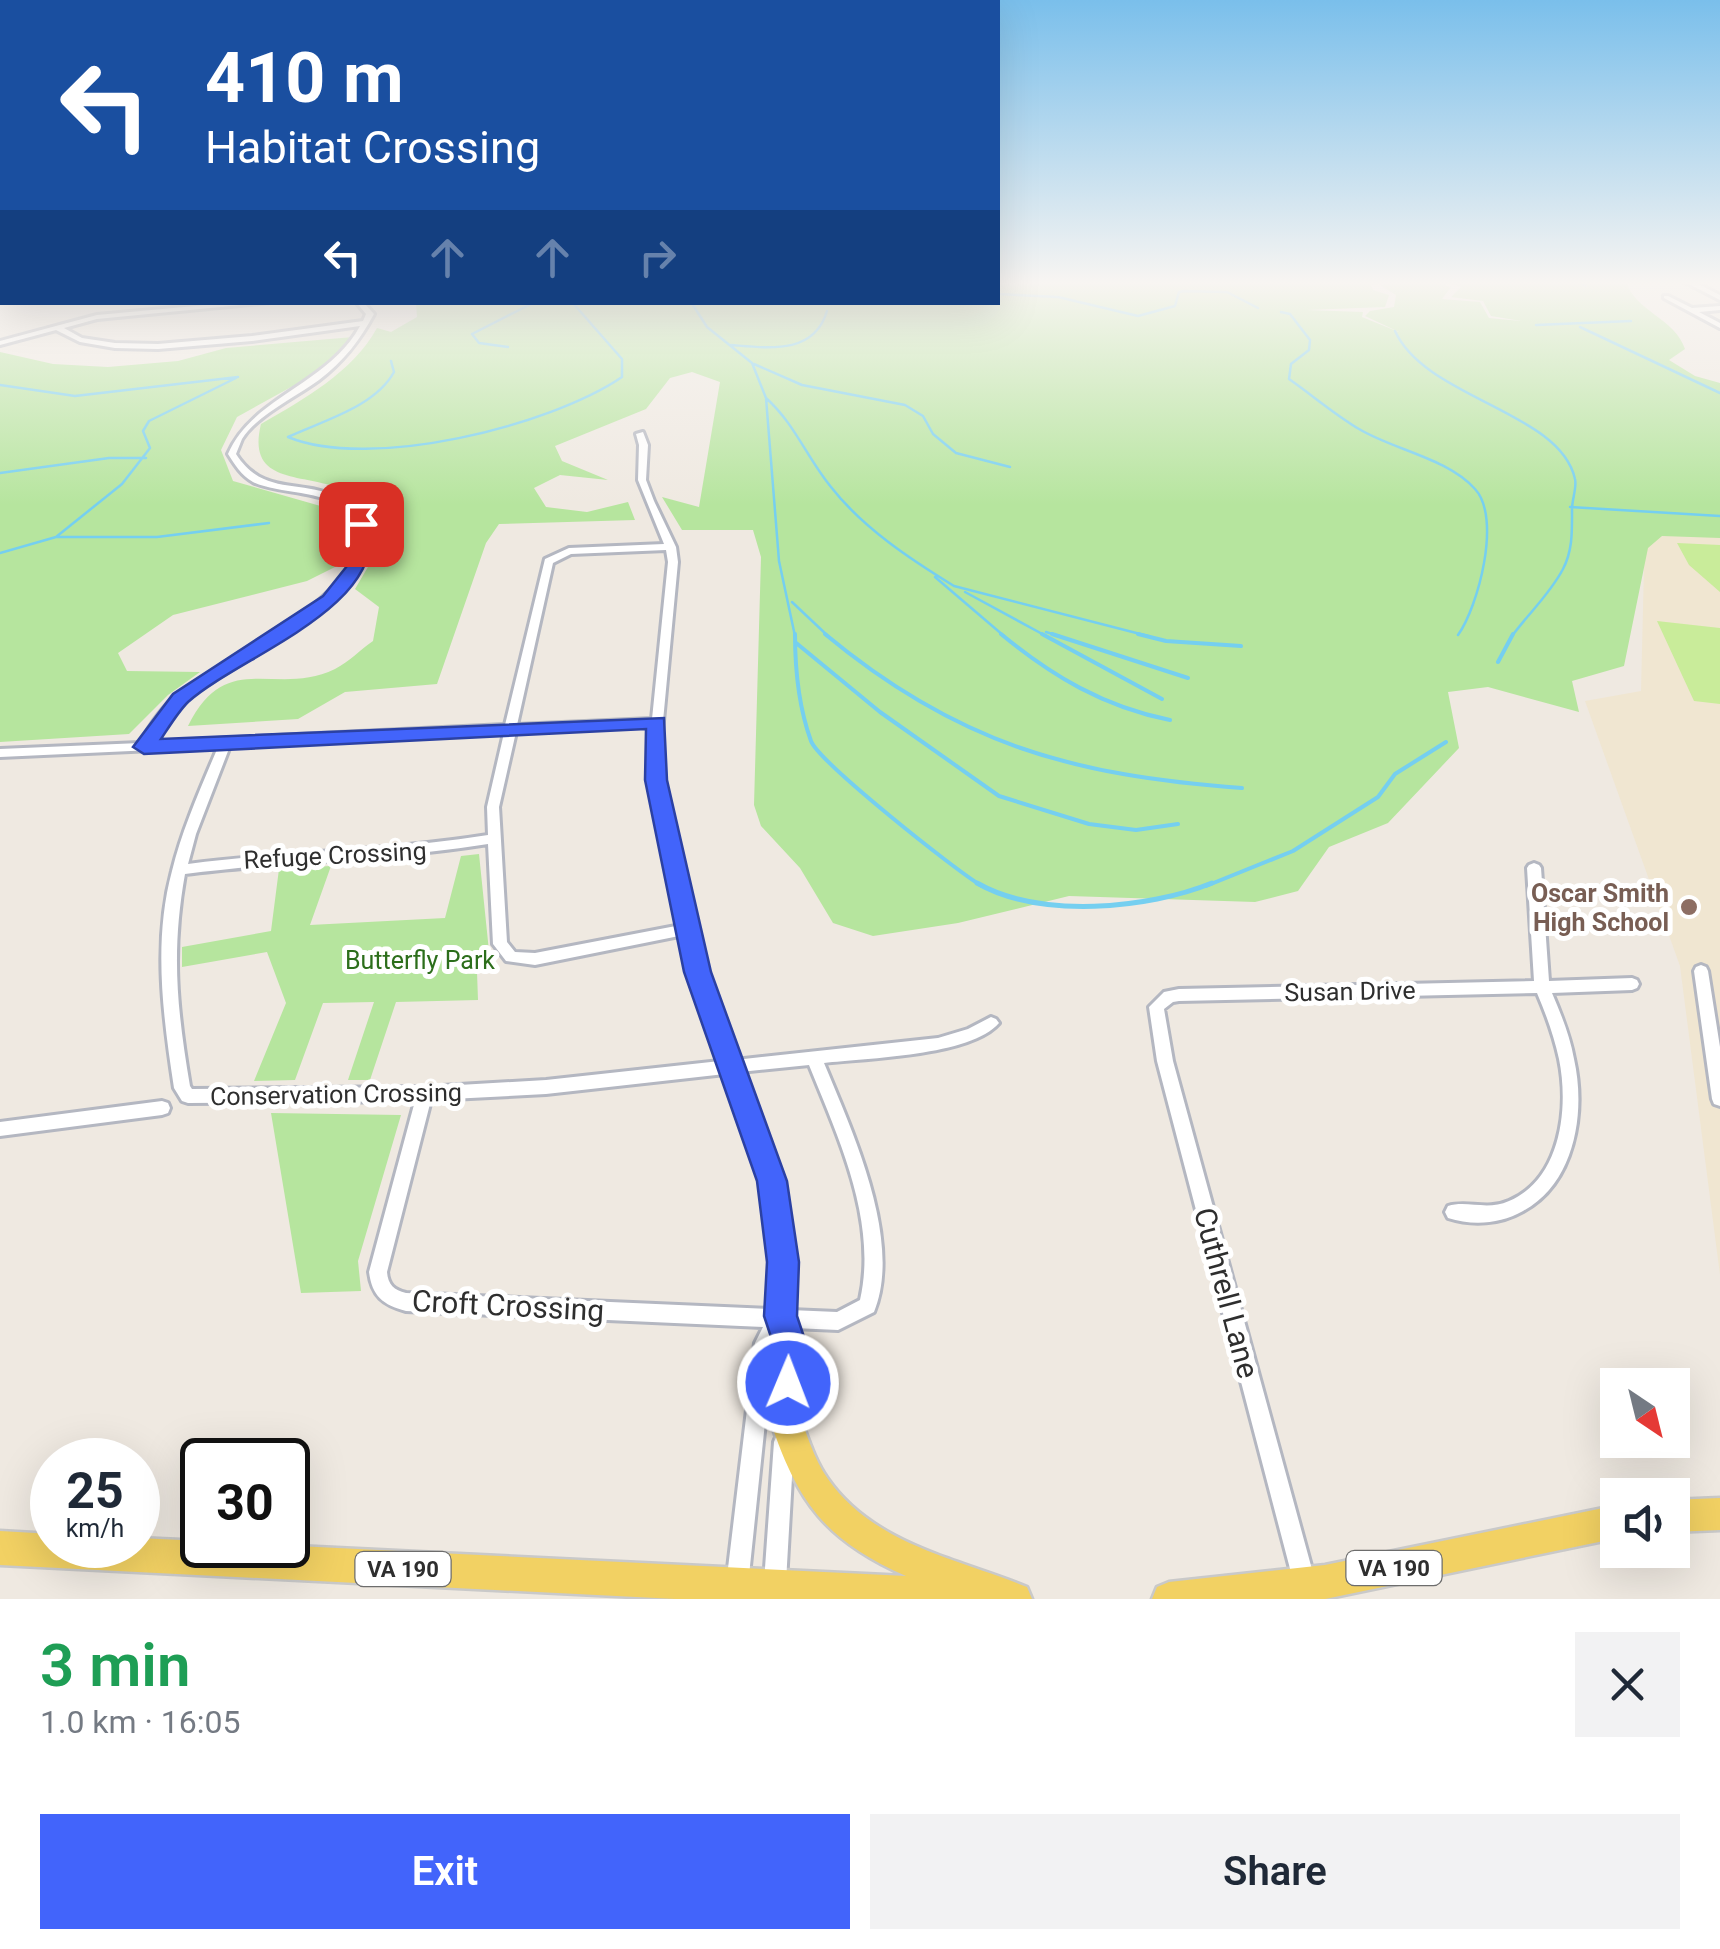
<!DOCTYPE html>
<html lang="en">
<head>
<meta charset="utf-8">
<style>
  :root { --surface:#fff; --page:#f2f2f3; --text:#1f2937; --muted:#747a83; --accent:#4264fb }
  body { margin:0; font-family:Roboto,sans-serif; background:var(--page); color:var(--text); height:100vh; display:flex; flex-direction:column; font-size:38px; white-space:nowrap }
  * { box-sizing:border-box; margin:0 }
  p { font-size:32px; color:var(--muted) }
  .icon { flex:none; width:55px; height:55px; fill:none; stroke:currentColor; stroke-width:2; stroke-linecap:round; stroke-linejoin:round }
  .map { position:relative; height:1599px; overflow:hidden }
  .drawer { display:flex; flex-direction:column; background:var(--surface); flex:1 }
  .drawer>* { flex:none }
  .guide { position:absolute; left:0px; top:0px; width:1000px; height:305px; box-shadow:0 10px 40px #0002; background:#1a4fa0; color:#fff; overflow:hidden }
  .needle { width:65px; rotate:145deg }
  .buttons { position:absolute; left:1600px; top:1368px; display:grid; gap:20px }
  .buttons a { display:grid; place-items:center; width:90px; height:90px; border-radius:0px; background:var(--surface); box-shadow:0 10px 40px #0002; font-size:50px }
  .speed { position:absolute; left:30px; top:1438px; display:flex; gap:20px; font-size:50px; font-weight:700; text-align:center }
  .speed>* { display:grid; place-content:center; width:130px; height:130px; border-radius:50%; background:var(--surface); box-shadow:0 10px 40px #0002; line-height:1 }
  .speed small { font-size:25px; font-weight:400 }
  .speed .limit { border:5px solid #111; border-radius:15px; background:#fff; color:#111 }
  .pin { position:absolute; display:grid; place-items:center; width:85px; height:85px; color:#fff; margin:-42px; border-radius:20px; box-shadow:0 5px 15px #0006 }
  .me { position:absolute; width:110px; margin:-55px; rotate:1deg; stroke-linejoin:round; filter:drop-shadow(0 0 8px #0008) }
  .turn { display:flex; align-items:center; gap:35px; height:210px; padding:0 40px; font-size:45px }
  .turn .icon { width:130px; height:130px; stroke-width:2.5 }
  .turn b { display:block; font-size:70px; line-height:85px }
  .lanes { display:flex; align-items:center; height:95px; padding:0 40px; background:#0003; justify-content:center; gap:50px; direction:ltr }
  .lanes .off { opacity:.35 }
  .round { display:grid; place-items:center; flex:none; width:105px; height:105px; border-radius:0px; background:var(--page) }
  .overview { display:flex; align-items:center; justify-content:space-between; height:170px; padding:0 40px }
  h1 { font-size:60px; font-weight:600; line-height:75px; color:#1e9e55 }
  .primary-button { display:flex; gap:20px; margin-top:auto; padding:20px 40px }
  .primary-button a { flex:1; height:115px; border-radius:0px; background:var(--accent); color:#fff; font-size:40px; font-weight:600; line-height:115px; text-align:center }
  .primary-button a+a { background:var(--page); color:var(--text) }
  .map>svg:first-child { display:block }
  .education { fill:#f0e6d1 }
  .green { fill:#b6e59e }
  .pitch { fill:#c9ec9a }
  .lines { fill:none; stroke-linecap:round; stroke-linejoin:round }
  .stream-far2 { stroke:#75cff0; stroke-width:2.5 }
  .stream-far1 { stroke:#75cff0; stroke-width:4 }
  .stream { stroke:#75cff0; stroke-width:5 }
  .street-casing { stroke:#b4b7c1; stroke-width:6 }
  .primary-casing { stroke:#c9c9c9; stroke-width:5 }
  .street { fill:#fff; fill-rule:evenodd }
  .primary { fill:#f2d163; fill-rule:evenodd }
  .route { fill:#4264fb; stroke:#2b41a3; stroke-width:2.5 }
  .education-dot { fill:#8d6e63; stroke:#fff; stroke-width:4 }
  .labels { text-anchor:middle; stroke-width:10; stroke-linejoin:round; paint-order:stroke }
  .shield { fill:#fff; stroke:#6d6d6d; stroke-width:2.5 }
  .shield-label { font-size:22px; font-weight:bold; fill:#2e2e2e }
  .street-label { font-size:25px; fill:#2e2e2e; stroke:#fff }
  .education-label { font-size:25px; font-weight:bold; fill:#785e54; stroke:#fff; text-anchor:end }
  .park-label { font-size:25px; fill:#2c6e1b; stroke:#fff }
  .near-street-label { font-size:30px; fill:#2e2e2e; stroke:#fff }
</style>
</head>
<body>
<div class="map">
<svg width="1720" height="1599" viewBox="0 0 1720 1599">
  <rect width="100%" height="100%" fill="#efe9e1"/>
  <path class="education" d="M1645,526L1720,532V1275L1680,966L1585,701L1641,691Z"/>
  <path class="green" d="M998,281H1399L1371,285L1373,290L1389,295L1385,307L1306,310L1363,312L1362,317L1399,332L1365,316L1370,311L1394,307L1396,295L1380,285L1433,281L1451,287L1442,299L1480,302L1489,318L1521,321L1491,316L1483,301L1451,297L1461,287L1445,281H1626C1634,311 1675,318 1685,349L1669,360L1695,376L1720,383V538L1662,536L1648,548L1624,666L1572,681L1579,712L1488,687L1448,692L1459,748L1388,823L1329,847L1298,891L1255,902L1069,896L958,923L873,936L833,923L800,868L761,826L754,805L761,557L753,530H682L662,497L699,507L720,382L692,372L670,378L646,409L555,446L562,461L608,480L560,475L534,488L546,507L587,512L628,502L635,520L499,524L486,543L437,684L345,692L298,719L188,726C227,647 275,698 335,669C349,662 361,649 373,641L379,607L355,589L382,543C377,521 367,504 346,492C310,471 245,489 261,424C304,399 353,372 377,328L391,332L417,317L416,303L998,302Z
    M353,337L331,365L237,417L221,450L233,481L331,509L348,527L339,565L307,581L173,615L118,653L127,671L200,672L168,695L129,734L0,742V352L53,364L108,367L178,361L226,348Z
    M479,854L490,961L477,972L478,1000L396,1002L370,1080H348L374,1002L323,1003L295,1080L254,1081L286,1003L267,952L182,967V947L271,931L279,869L331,866L310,925L445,918L461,856Z
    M271,1113L401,1115L358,1261L361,1291L301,1293Z"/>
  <path class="pitch" d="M1677,543L1720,545V592L1689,565Z
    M1657,621L1720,628V704L1694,701Z"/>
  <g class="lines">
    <path class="stream-far2" d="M1577,281L1586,286
      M998,294L1058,297L1138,316L1175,306L1179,292L1184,291L1227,292L1258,308
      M691,302L707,327L752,363L766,398L779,561L795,636
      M1281,312L1290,314L1310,340L1309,350L1291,364L1289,379C1312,395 1334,414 1359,429C1394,450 1447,458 1475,489C1502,518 1478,607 1458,635
      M1536,325L1631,321
      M1580,327L1720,393
      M1395,331C1426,399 1560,411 1575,479C1577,487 1572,500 1572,509C1572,530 1573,550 1563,569C1550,594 1528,614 1512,636
      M731,345C769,348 814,355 827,311
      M508,347L479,343L472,334L535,302
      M391,361L394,372C375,407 322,421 288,437C370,471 550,426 622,377V359L572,302
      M754,364L802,385L905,405L923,416L933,434L956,453L1010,467
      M0,385L75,396L238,377L149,421L143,431L150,448L122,484L56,537
      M766,398C795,424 807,458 831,487C863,528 910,559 954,586L1148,636
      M0,473L109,458H146
      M1570,507L1720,516
      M0,553L56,537H157L269,523
      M935,577L1004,636
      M965,592L1046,636
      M792,602L828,636
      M1046,632L1059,636"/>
    <path class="stream-far1" d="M795,634C795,668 799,708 811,741C819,762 956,871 982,886
      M825,634C957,744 1074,776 1242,788
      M1001,634C1052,676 1104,707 1170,720
      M1042,634L1162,699
      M1052,634L1188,678
      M1138,634L1166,641L1241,646
      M795,642L880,712L999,796L1089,824L1136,830L1178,824
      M1498,662L1513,634
      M1206,886L1293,851L1378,797L1395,774L1446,742"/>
    <path class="stream" d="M977,883C1040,919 1148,909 1212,883"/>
    <defs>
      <path id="street" d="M1683,281H1692L1720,295V300Z
        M1664,296H1668L1692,308L1720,306V310L1699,312L1720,323V328L1664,298Z
        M239,302H271L97,319L64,328L82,338L115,343L158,344L252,336L363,321L366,314L356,302H363L374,314C360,340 344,361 319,380C296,397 257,415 242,439C240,444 238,449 236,454C263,496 299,479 338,497C351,504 365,515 367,531C367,536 369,541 369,546C364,598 226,670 184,700L168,717L153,742L505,725L545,559L569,548L664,544L638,480L639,445L636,434L643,432L648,445L646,480L654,501L676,547L678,562L660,753L662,780L712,999L735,1060L938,1038L968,1029L991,1017L996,1019L999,1023C971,1056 866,1058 824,1063C852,1131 903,1240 874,1312L838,1330L794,1328L800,1346L796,1417L793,1424L786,1427L779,1424L776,1417L782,1346L779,1337L773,1346L748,1585L745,1593L737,1596L729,1593L726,1585L755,1343L763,1327L406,1311C383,1305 372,1296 369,1272L415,1101L188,1103L182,1101L174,1088C163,1016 153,941 172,871C182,830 201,787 218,747L0,757V749L140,743C150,725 162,707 178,694C219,662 382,589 356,524C342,488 282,496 253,482C241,475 235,465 228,454C252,397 329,384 360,326L252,341L158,349L115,348L80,342L56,330L0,345V341L97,315ZM666,550L668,562L652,719L517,725L553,563L571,554ZM651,726C644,791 668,861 681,925L535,953L515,952L507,942L499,807L516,732ZM504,733L487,807L488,835C389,851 288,851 188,864L196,834L230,746ZM488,844L493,944L506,961L535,965L684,935L698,999L720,1061L546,1080L425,1087L192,1089L190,1086C177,1009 171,952 185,874C286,861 388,860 488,844ZM809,1065C838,1137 878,1221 860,1300L837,1312L790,1310L792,1262L780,1181L740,1072ZM725,1074L764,1181L774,1262L772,1309L406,1293C394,1290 388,1285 387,1272L431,1100L546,1094Z
        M1534,863L1539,865L1541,868L1549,981L1632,978L1637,980L1639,984L1637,988L1632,990L1552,993C1561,1014 1570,1036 1574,1059C1586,1112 1575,1183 1523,1211C1500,1224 1473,1226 1448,1218L1445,1212L1448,1206C1467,1200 1487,1211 1509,1201C1561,1179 1569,1108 1559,1059C1554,1036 1546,1014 1537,993L1179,1001L1173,1002L1164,1009L1173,1061L1316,1584L1313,1592L1305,1595L1297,1592L1294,1584L1157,1061L1149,1007L1164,992L1179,989L1534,981L1527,868L1529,865Z
        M1701,965L1706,967L1708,971L1720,1047V1106L1714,1104L1712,1099L1694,971L1696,967Z
        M162,1101L168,1103L170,1108L168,1113L162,1115L0,1136V1122Z
        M784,1432L791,1435L794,1442L786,1582L783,1590L775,1593L767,1590L764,1582L774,1442L777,1435Z"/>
      <path id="primary" d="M786,1404L797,1409C807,1433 813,1458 828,1479C874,1545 959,1559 1027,1587L1032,1599H676L0,1565V1531L52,1534V1545H138V1538L202,1541V1545H276L906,1576C826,1541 797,1502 770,1420L775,1409Z
        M1720,1498V1530L1672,1532V1500Z
        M1618,1505V1538L1325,1599H1152L1157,1587L1169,1582L1325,1565Z"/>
    </defs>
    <use href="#street" class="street-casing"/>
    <use href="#primary" class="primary-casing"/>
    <use href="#street" class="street"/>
    <use href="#primary" class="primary"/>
  </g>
  <linearGradient id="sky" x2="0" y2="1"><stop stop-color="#7abfeb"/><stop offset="0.56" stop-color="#f8f5f2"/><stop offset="1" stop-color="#f8f5f2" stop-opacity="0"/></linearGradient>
  <rect width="1720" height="505" fill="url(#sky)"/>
  <path class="route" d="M361,518L370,524C385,609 241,655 188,702C178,712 169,727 161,739L664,718L667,780L711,972L787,1181L799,1262L797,1316L807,1346L801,1395L788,1400L776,1395L771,1383L774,1346L764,1316L767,1262L757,1181L684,972L645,780L646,729L144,754L133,747L173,694L323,596L351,561L356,542L352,524Z"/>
  <circle class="education-dot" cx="1689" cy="907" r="10"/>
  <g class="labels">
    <g class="shield">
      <rect x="1346.5" y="1551" width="95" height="34" rx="8"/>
      <rect x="355.5" y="1552" width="95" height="34" rx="8"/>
    </g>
    <g class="shield-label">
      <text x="1394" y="1576">VA 190</text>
      <text x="403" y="1577">VA 190</text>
    </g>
    <g class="street-label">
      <text transform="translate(335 855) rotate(-3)" y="9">Refuge Crossing</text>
      <text transform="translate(1350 991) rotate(-1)" y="9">Susan Drive</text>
      <text transform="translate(336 1094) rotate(-1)" y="9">Conservation Crossing</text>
    </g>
    <g class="education-label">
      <text x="1669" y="902">Oscar Smith<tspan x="1669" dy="29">High School</tspan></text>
    </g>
    <g class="park-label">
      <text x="420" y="969">Butterfly Park</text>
    </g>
    <g class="near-street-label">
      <text transform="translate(1226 1293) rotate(75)" y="10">Cuthrell Lane</text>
      <text transform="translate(508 1306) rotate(3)" y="10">Croft Crossing</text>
    </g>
  </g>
</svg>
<div class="buttons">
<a><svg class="needle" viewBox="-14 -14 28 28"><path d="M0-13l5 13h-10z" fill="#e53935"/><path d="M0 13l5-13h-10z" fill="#747a83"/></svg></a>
<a><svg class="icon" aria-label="sound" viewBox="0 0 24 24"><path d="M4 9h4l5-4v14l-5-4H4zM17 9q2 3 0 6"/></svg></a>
</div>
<div class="speed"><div>25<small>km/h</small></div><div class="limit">30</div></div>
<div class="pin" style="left:361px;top:524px;background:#d93025"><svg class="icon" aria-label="arrive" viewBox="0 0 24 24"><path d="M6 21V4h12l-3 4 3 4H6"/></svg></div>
<svg class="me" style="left:788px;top:1383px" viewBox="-20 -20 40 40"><circle r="17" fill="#4264fb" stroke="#fff" stroke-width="3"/><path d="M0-11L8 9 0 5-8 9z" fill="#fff"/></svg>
<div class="guide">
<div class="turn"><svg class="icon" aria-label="left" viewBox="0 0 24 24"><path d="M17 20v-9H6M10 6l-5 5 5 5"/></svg><div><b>410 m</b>Habitat Crossing</div></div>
<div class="lanes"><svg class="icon" aria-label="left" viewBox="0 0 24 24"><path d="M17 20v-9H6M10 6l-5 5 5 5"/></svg><svg class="icon off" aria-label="ahead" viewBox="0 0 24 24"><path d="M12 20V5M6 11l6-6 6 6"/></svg><svg class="icon off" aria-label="ahead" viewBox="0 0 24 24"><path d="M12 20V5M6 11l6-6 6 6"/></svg><svg class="icon off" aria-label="right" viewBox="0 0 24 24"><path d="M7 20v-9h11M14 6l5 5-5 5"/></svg></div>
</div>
</div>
<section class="drawer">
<div class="overview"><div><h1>3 min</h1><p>1.0 km · 16:05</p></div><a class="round"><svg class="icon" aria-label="close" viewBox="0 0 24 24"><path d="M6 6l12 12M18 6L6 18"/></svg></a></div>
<div class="primary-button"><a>Exit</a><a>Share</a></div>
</section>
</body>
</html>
